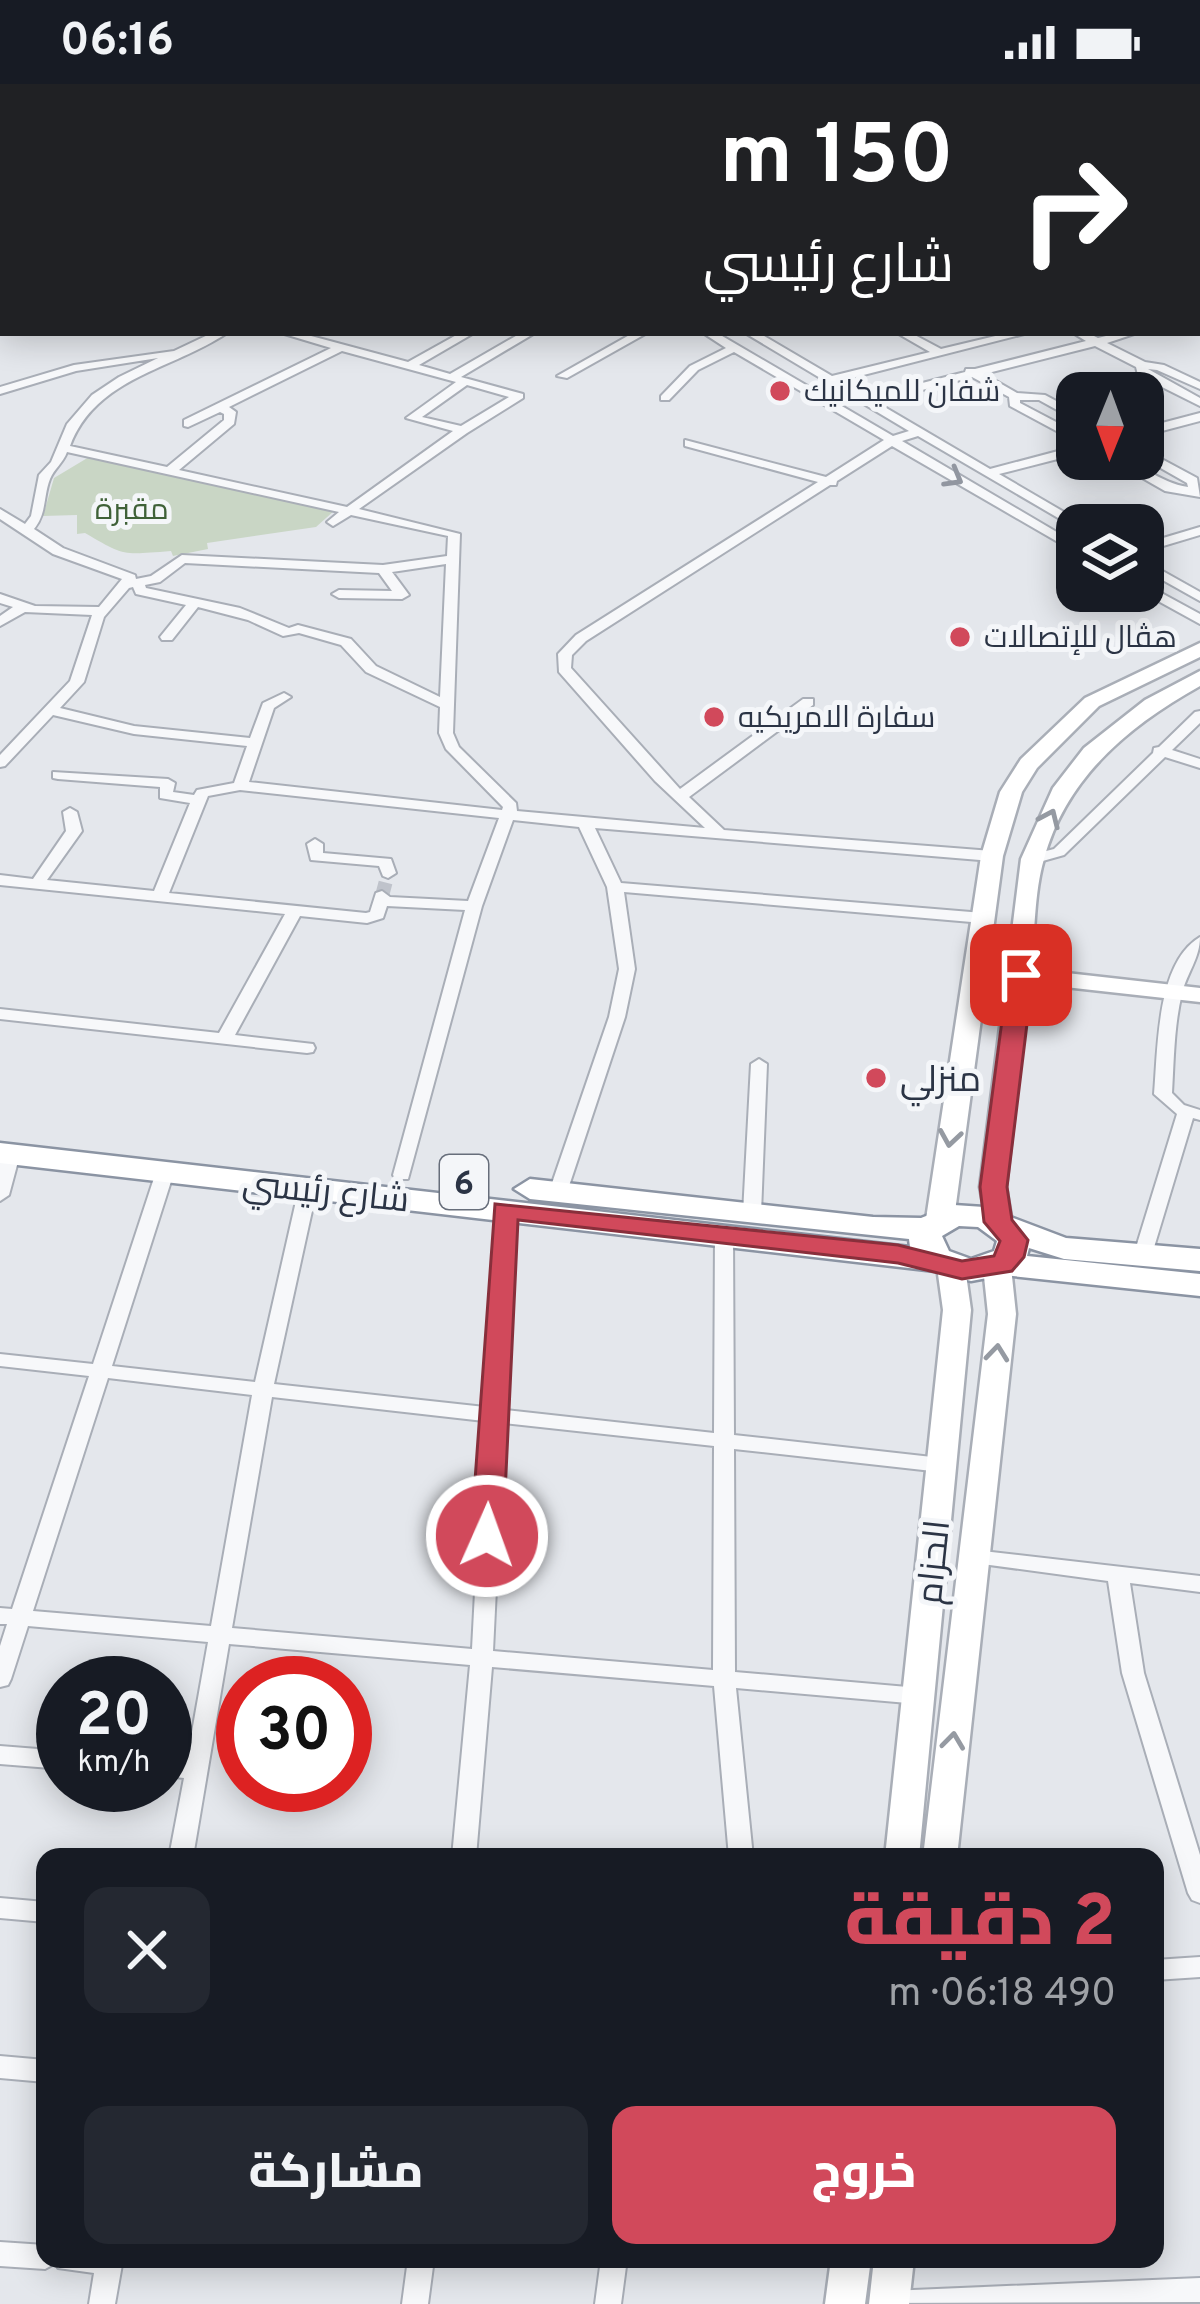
<!DOCTYPE html>
<html lang="ar">
<head>
<meta charset="utf-8">
<style>
  :root { --surface:#171b24; --page:#242831; --text:#f1f3f6; --muted:#9ea1a6; --accent:#d1495b }
  body { margin:0; font-family:Overpass,Cairo,sans-serif; background:var(--page); color:var(--text); direction:rtl; height:100vh; display:flex; flex-direction:column; font-size:45px; white-space:nowrap }
  * { box-sizing:border-box; margin:0 }
  p { font-size:39px; color:var(--muted) }
  .icon { flex:none; width:66px; height:66px; fill:none; stroke:currentColor; stroke-width:2; stroke-linecap:round; stroke-linejoin:round }
  .map { position:relative; flex:1; overflow:hidden; direction:ltr }
  .panel { position:absolute; left:36px; top:1764px; width:1128px; height:420px; display:flex; flex-direction:column; background:var(--surface); border-radius:24px; box-shadow:0 6px 30px #0003; direction:rtl }
  .panel>* { flex:none }
  .hud { position:absolute; left:0px; top:0px; width:1200px; height:252px; box-shadow:0 6px 30px #0003; direction:rtl; background:#202124; color:#fff; overflow:hidden }
  .needle { width:78px; rotate:181deg }
  .fabs { position:absolute; left:1056px; top:288px; display:grid; gap:24px }
  .fabs a { display:grid; place-items:center; width:108px; height:108px; border-radius:24px; background:var(--surface); box-shadow:0 6px 30px #0003; font-size:60px }
  .speed { position:absolute; left:36px; top:1572px; display:flex; gap:24px; font-size:60px; font-weight:700; text-align:center }
  .speed>* { display:grid; place-content:center; width:156px; height:156px; border-radius:50%; background:var(--surface); box-shadow:0 6px 30px #0003; line-height:1 }
  .speed small { font-size:30px; font-weight:400 }
  .speed .limit { border:18px solid #d22; background:#fff; color:#111 }
  .pin { position:absolute; display:grid; place-items:center; width:102px; height:102px; color:#fff; margin:-51px; border-radius:24px; box-shadow:0 6px 18px #0006 }
  .me { position:absolute; width:132px; margin:-66px; rotate:2deg; stroke-linejoin:round; filter:drop-shadow(0 0 9px #0008) }
  .turn { display:flex; align-items:center; gap:42px; height:252px; padding:0 48px; font-size:54px }
  .turn .icon { width:156px; height:156px; stroke-width:2.5 }
  .turn b { display:block; font-size:84px; line-height:102px }
  .round { display:grid; place-items:center; flex:none; width:126px; height:126px; border-radius:24px; background:var(--page) }
  .overview { display:flex; align-items:center; justify-content:space-between; height:204px; padding:0 48px }
  h1 { font-size:72px; font-weight:800; line-height:90px; color:var(--accent) }
  .button { display:flex; gap:24px; margin-top:auto; padding:24px 48px }
  .button a { flex:1; height:138px; border-radius:24px; background:var(--accent); color:#fff; font-size:48px; font-weight:800; line-height:138px; text-align:center }
  .button a+a { background:var(--page); color:var(--text) }
  .status { display:flex; justify-content:space-between; align-items:center; height:84px; padding:0 60px; background:var(--surface); direction:ltr }
  .status svg { height:33px; fill:currentColor }
  .map>svg:first-child { display:block }
  .green { fill:#c9d6c5 }
  .lines { fill:none; stroke-linecap:round; stroke-linejoin:round }
  .street-tunnel { stroke:#bfc3cb; stroke-width:14; stroke-dasharray:14 8; stroke-linecap:butt }
  .street-casing { stroke:#a9aeb7; stroke-width:4 }
  .secondary-casing { stroke:#a9aeb7; stroke-width:5 }
  .highway-casing { stroke:#8b94a3; stroke-width:5 }
  .street { fill:#f7f8fa; fill-rule:evenodd }
  .secondary { fill:#fff; fill-rule:evenodd }
  .highway { fill:#fff; fill-rule:evenodd }
  .rail-casing { stroke:#7d8696; stroke-width:6 }
  .rail { stroke:#f4f6f9; stroke-width:3; stroke-dasharray:10; stroke-linecap:butt }
  .oneway { stroke:#9196a0 }
  .oneway2 { stroke:#959aa2 }
  .route { fill:#d1495b; stroke:#882f3b; stroke-width:3 }
  .poi-dot { fill:#d1495b; stroke:#f4f6f9; stroke-width:4.5 }
  .labels { text-anchor:middle; stroke-width:10; stroke-linejoin:round; paint-order:stroke }
  .far-poi-label { font-size:30px; fill:#2b3445; stroke:#f4f6f9; text-anchor:start }
  .far-park-label { font-size:30px; fill:#3f6138; stroke:#f4f6f9 }
  .shield { fill:#f4f6f9; stroke:#676e7b; stroke-width:3 }
  .shield-label { font-size:33px; font-weight:bold; fill:#2b3445 }
  .poi-label { font-size:36px; fill:#2b3445; stroke:#f4f6f9; text-anchor:start }
  .street-label { font-size:36px; fill:#2b3445; stroke:#f4f6f9 }
</style>
</head>
<body>
<div class="status"><b>06:16</b><svg viewBox="0 0 49 12"><path d="M0 12V9h3v3zM5 12V6h3v6zM10 12V3h3v9zM15 12V0h3v12zM26 1h20v11H26zM47 4h2v5h-2z"/></svg></div>
<div class="map">
<svg width="1200" height="2220" viewBox="0 0 1200 2220">
  <rect width="100%" height="100%" fill="#e4e7ec"/>
  <path class="green" d="M89,373L335,426L316,443L207,459L208,465L173,472L171,467C120,471 125,472 85,449L77,450V431L43,432L54,394Z"/>
  <g class="lines">
    <path class="street-tunnel" d="M382,812L388,789"/>
    <defs>
      <path id="street" d="M11,0H32L25,3H4Z
        M586,0H597L601,3H590Z
        M837,0H849L853,3H841Z
        M1197,22H1200V28H1197Z
        M1197,66L1200,67V73L1197,72Z
        M1197,112L1200,113V119L1197,118Z
        M212,249H227C172,286 96,293 70,362L167,383L224,336V330L220,328L188,343L184,342V336L331,264L281,249H300L408,278L460,249H474L419,281L450,290L521,249H535L461,293L523,310V314L467,349L359,425L460,450L453,649L459,663L516,719L517,727L705,744L655,697L559,588L558,570L576,551L818,398L685,362V356L826,393L884,356L734,268L698,286L669,316H661V312L690,282L726,264L703,249H717L893,352L909,347L745,249H759L832,292L930,268L897,249H911L941,265L1008,249H1028L840,297L868,313L965,288L966,285H975L1086,257L1073,249H1088L1098,254L1118,249H1137L1107,259L1145,278L1164,281L1200,298V305L1157,286L1148,285L1200,314V322L1138,291L1136,283L1095,262L984,290L1017,309L1045,311L1077,328V337L1039,316H1020V319L1077,349V358L1010,322L1009,313L972,293L876,318L990,385L1077,362V370L999,390L1081,438L1083,441H1077V445L918,352L902,357L1077,460V469L892,362L837,397L836,401H830L586,557L572,571L571,584L680,705L803,615H813V621L689,713L724,746L992,767L1000,772L992,777L595,744L621,799L983,829L991,834L983,839L624,808L635,885L625,933L567,1108L558,1114L549,1108L609,933L619,885L607,803L579,743L513,736L482,822L408,1095H396L393,1091L465,826L387,822L383,834L367,839L300,832L235,951L313,960L315,964L313,968L307,969L0,935V925L219,949L285,830L0,801V791L33,795L66,747L63,728L70,724L77,728L82,747L47,796L154,807L190,719L160,714V703L58,695L53,694V688L168,695L175,699L173,708L194,711L197,706L234,699L247,662L134,650L53,631L5,682L0,683V671L70,597L92,531L25,528L0,542V532L13,523L0,519V510L35,522L99,523L122,495L53,470L0,435V425L25,440L31,432L39,391L51,378L67,340L92,311L119,293L158,274L76,287L0,310V303L74,281L174,267ZM342,267L456,298L406,334L453,347L347,423L179,386L234,340L236,328L229,323ZM467,301L509,313L461,342L422,333ZM67,368L339,428L327,438L333,442L351,431L448,452L447,472L383,481L182,471L151,492L136,495L135,491L63,464L34,445C47,429 43,413 50,395C54,385 63,379 67,368ZM185,479L379,489L392,507L339,506L332,510L339,514L402,515L409,511L392,488L446,480L440,613L376,582L351,555L298,541L289,544L240,524L146,504L145,501L160,498ZM133,503L136,510L186,521L160,553L162,556H172L198,523L248,536L283,552L299,549L341,561L366,588L440,623L439,649L446,665L503,723L502,726L249,698L274,624L291,613L284,609L263,619L250,654L134,642L60,624L84,598L104,533L129,504ZM240,706L499,734L468,817L390,813L382,807L376,809L370,828L366,829L169,809L208,712Z
        M633,249H647L567,294L557,292Z
        M1200,329V337L1143,352V344Z
        M1143,365L1197,394L1200,413L1165,407L1109,375C1138,375 1159,399 1188,403L1187,399L1143,374Z
        M1200,443V451L1143,468V460Z
        M1143,476L1200,508V517L1143,485Z
        M1143,499L1200,530V540L1140,507H1143Z
        M1200,627V639L1172,666L1200,675V684L1165,673L1064,771L1032,780L1027,778V772L1054,765L1153,669L1154,664L1159,663L1195,628Z
        M315,755L323,760V769L391,775L396,789L388,794L383,792L379,782L311,776L307,760Z
        M1200,853C1200,874 1187,889 1182,909C1174,942 1174,976 1172,1009L1184,1021L1200,1026V1036L1193,1034L1152,1170L1143,1176L1134,1170L1177,1030L1154,1010C1158,965 1156,879 1200,853Z
        M759,975L767,980L761,1129L752,1135L743,1129L751,980Z
        M11,1065L20,1070L9,1111L0,1117V1078L5,1066Z
        M165,1083L174,1088L112,1282L255,1298L299,1104L308,1098L317,1104L274,1300L485,1323L496,1126L505,1120L514,1126L505,1326L714,1349L715,1150L724,1144L730,1146L733,1150L734,1351L941,1374L948,1376L951,1381L948,1386L941,1388L734,1365L735,1588L919,1604L927,1606L930,1612L927,1618L919,1620L736,1604L753,1773H729L714,1602L492,1583L476,1773H452L470,1581L229,1560L193,1773H169L184,1694L165,1692V1674L187,1676L208,1558L28,1542L11,1595L8,1601L0,1603V1562L7,1540H0V1524L12,1525L89,1292L0,1282V1270L93,1280L156,1088ZM108,1294L252,1311L211,1542L33,1527ZM272,1313L484,1337L472,1565L232,1544ZM504,1339L714,1362L713,1586L493,1567Z
        M974,1466L1200,1492V1508L1130,1499L1144,1589L1200,1771V1819L1192,1816L1188,1809L1122,1589L1108,1497L967,1478L964,1473L967,1468Z
        M0,1662L63,1667V1685L0,1680Z
        M0,1814L45,1818V1838L0,1834Z
        M1200,1873V1893L1155,1896V1876Z
        M0,1972L45,1976V1998L0,1994Z
        M0,2158L45,2161V2175H123L115,2220H89L94,2189L58,2184L56,2179L45,2185L0,2182Z
        M408,2175H434L428,2220H402Z
        M601,2175H627L621,2220H595Z
        M1200,2194V2218L876,2219L879,2210L889,2207Z"/>
      <path id="secondary" d="M714,0H732L734,3H716Z
        M1200,4V12L1197,13V5Z
        M1197,219L1200,220V231L1197,230Z
        M3,235V246L0,247V236Z
        M1200,559V573L1099,622L1037,684L1022,708L1003,772L954,1135L940,1143L930,1141L926,1135L981,772L1000,708L1021,675L1085,614Z
        M1200,587V602C1130,641 1066,693 1044,775C1034,809 1035,850 1031,885L1200,904V918L1029,899L1006,1103L1012,1139L1008,1145H988L980,1103L1021,775L1053,704L1084,664L1145,616Z
        M951,1174L965,1183L971,1226L919,1773H885L943,1226L937,1183Z
        M997,1174L1011,1183L1016,1230L957,1773H923L988,1230L983,1183Z
        M831,2175H871L865,2220H825Z
        M874,2175H914L909,2220H869Z"/>
      <path id="highway" d="M0,1059L910,1163L909,1155L530,1115L514,1105L530,1095L873,1133L921,1134L954,1121L984,1123L1066,1154L1200,1165V1187L1064,1175L1029,1164L1027,1172L1200,1190V1212L1003,1191L971,1197L935,1187L0,1079ZM959,1142L978,1143L997,1157L994,1167L971,1175L949,1167L942,1152Z"/>
    </defs>
    <use href="#street" class="street-casing"/>
    <use href="#secondary" class="secondary-casing"/>
    <use href="#highway" class="highway-casing"/>
    <use href="#street" class="street"/>
    <use href="#secondary" class="secondary"/>
    <use href="#highway" class="highway"/>
    <defs>
      <path id="rail" d="M406,3L414,0"/>
    </defs>
    <use href="#rail" class="rail-casing"/>
    <use href="#rail" class="rail"/>
  </g>
  <defs><path id="oneway-chevron" d="M-2-3.5L2.5 0L-2 3.5" fill="none" stroke-width="1.6" stroke-linecap="round" stroke-linejoin="round" transform="scale(3)"/></defs>
  <use class="oneway" href="#oneway-chevron" transform="translate(954 394) rotate(30)"/>
  <g class="oneway2">
    <use href="#oneway-chevron" transform="translate(1050 734) rotate(-66)"/>
    <use href="#oneway-chevron" transform="translate(950 1054) rotate(99)"/>
    <use href="#oneway-chevron" transform="translate(997 1269) rotate(-84)"/>
    <use href="#oneway-chevron" transform="translate(953 1657) rotate(-83)"/>
  </g>
  <path class="route" d="M1021,883L1033,891L1007,1103L1012,1136L1028,1156L1024,1173L1012,1187L962,1195L898,1179L518,1136L503,1452L498,1460H476L471,1452L495,1120L898,1161L962,1177L994,1172L1000,1157L984,1138L980,1103L1008,891Z"/>
  <g class="poi-dot">
    <circle cx="780" cy="307" r="12"/>
    <circle cx="960" cy="553" r="12"/>
    <circle cx="714" cy="633" r="12"/>
    <circle cx="876" cy="994" r="12"/>
  </g>
  <g class="labels">
    <g class="far-poi-label">
      <text x="804" y="317">شفان للميكانيك</text>
      <text x="984" y="563">هڤال للإتصالات</text>
      <text x="738" y="643">سفارة الامريكيه</text>
    </g>
    <g class="far-park-label">
      <text x="132" y="435">مقبرة</text>
    </g>
    <rect class="shield" x="440" y="1071" width="48" height="54" rx="9"/>
    <g class="shield-label">
      <text x="464" y="1110">6</text>
    </g>
    <g class="poi-label">
      <text x="900" y="1007">منزلي</text>
    </g>
    <g class="street-label">
      <text transform="translate(326 1106) rotate(6)" y="13">شارع رئيسي</text>
      <text transform="translate(932 1478) rotate(-84)" y="13">الحزام</text>
    </g>
  </g>
</svg>
<div class="fabs">
<a><svg class="needle" viewBox="-14 -14 28 28"><path d="M0-13l5 13h-10z" fill="#e53935"/><path d="M0 13l5-13h-10z" fill="#9ea1a6"/></svg></a>
<a><svg class="icon" aria-label="layers" viewBox="0 0 24 24"><path d="M12 4l9 5-9 5-9-5zM3 14l9 5 9-5"/></svg></a>
</div>
<div class="speed"><div>20<small>km/h</small></div><div class="limit">30</div></div>
<div class="pin" style="left:1021px;top:891px;background:#d93025"><svg class="icon" aria-label="arrive" viewBox="0 0 24 24"><path d="M6 21V4h12l-3 4 3 4H6"/></svg></div>
<svg class="me" style="left:487px;top:1452px" viewBox="-20 -20 40 40"><circle r="17" fill="#d1495b" stroke="#fff" stroke-width="3"/><path d="M0-11L8 9 0 5-8 9z" fill="#fff"/></svg>
<div class="hud">
<div class="turn"><svg class="icon" aria-label="right" viewBox="0 0 24 24"><path d="M7 20v-9h11M14 6l5 5-5 5"/></svg><div><b>150 m</b>شارع رئيسي</div></div>
</div>
<section class="panel">
<div class="overview"><div><h1>2 دقيقة</h1><p>490 m · 06:18</p></div><a class="round"><svg class="icon" aria-label="close" viewBox="0 0 24 24"><path d="M6 6l12 12M18 6L6 18"/></svg></a></div>
<div class="button"><a>خروج</a><a>مشاركة</a></div>
</section>
</div>
</body>
</html>
